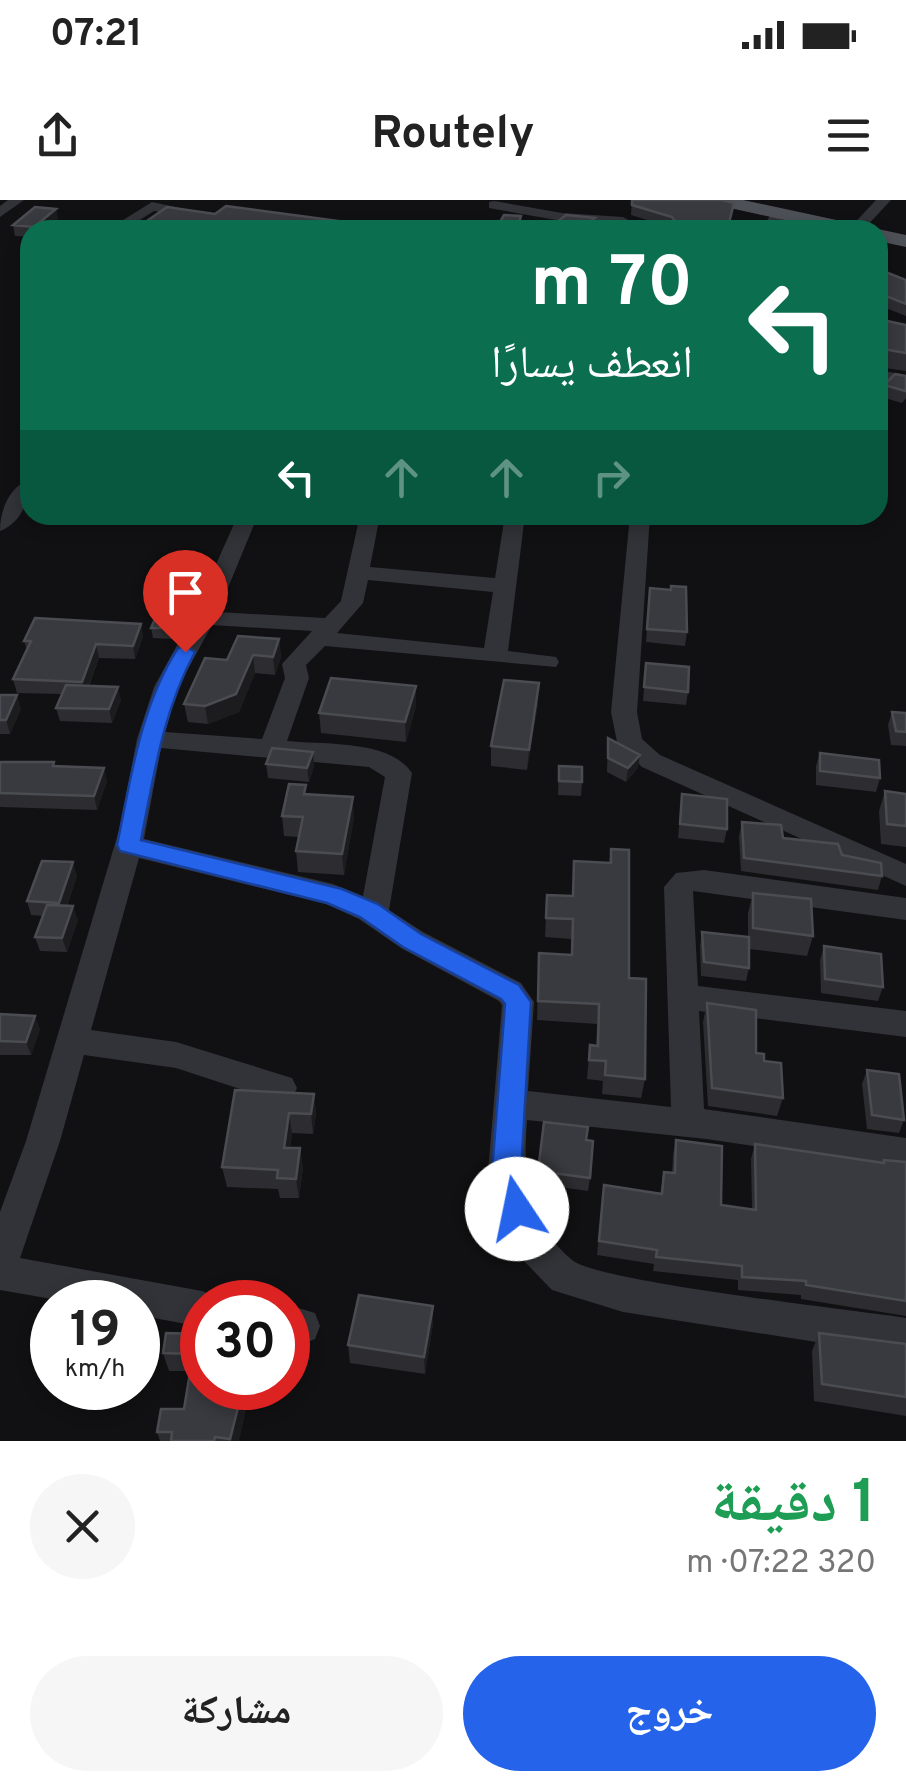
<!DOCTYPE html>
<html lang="ar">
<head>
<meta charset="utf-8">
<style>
  :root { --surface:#fff; --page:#f6f6f6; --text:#222; --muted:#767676; --accent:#2563eb }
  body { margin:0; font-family:Overpass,"Noto Naskh Arabic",sans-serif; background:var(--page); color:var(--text); direction:rtl; height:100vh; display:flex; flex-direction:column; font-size:38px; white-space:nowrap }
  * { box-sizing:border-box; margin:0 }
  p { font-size:32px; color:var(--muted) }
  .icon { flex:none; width:55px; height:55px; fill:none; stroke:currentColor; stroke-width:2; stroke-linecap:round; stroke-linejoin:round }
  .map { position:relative; height:1241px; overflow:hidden; direction:ltr }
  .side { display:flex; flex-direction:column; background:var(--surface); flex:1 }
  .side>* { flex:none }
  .top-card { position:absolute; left:20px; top:20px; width:868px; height:305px; border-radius:30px; box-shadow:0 5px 15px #0003; direction:rtl; background:#0b6e4f; color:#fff; overflow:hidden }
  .speed { position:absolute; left:30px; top:1080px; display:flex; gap:20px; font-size:50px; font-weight:700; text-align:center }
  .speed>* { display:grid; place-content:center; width:130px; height:130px; border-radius:50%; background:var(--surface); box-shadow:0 5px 15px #0003; line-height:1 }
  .speed small { font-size:25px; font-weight:400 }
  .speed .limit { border:15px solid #d22; background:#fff; color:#111 }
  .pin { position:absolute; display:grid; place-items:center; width:85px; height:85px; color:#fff; margin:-102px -42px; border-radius:50% 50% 50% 0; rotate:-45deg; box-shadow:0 0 10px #0007 }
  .pin .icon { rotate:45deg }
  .me { position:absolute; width:110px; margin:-55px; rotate:349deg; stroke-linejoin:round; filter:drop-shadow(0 0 8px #0008) }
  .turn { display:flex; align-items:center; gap:35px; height:210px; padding:0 30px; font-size:45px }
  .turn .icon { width:130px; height:130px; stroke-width:2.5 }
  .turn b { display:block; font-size:70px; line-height:85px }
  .lanes { display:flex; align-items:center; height:95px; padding:0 30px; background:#0003; justify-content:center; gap:50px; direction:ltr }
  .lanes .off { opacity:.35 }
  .round { display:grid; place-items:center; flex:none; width:105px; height:105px; border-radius:52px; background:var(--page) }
  .overview { display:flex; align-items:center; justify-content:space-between; height:170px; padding:0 30px }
  h1 { font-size:60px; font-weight:700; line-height:75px; color:#1e9e55 }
  .action { display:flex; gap:20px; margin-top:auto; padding:20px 30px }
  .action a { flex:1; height:115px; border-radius:60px; background:var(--accent); color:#fff; font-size:40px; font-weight:700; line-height:115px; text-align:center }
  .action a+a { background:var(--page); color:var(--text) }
  .status { display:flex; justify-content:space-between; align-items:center; height:70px; padding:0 50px; background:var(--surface); direction:ltr }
  .status svg { height:28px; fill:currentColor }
  header { display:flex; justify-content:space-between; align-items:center; height:130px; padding:0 30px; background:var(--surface); font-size:45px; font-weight:700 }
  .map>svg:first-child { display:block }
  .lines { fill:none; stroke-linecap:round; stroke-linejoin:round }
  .minor { fill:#323338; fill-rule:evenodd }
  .major { fill:#4e5058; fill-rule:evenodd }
  .wall { fill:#2d2d31 }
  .shaded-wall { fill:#1c1c1f }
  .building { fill:#393a3f; stroke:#4a4c52; stroke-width:2.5 }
  .route { fill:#2563eb; stroke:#184099; stroke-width:2.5 }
</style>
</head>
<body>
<div class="status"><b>07:21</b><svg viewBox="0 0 49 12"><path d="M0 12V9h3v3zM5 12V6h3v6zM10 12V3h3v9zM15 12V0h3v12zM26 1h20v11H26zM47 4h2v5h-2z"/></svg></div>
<header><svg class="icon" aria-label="menu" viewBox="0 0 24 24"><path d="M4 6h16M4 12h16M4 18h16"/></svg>Routely<svg class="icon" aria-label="share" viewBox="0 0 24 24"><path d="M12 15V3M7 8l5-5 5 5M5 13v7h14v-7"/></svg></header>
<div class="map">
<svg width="906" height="1241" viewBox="0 0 906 1241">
  <rect width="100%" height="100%" fill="#111113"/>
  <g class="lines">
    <path class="minor" d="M8,0H24L0,17V6Z
      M876,0H891L863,30H848Z
      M494,1L562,13L623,17L630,21L623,25L562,21L489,8V2Z
      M152,2L208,14L201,18L154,11L124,30L112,27Z
      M773,10L785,13L776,30H762Z
      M878,170L906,175V185L878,180Z
      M30,279C30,300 21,323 0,331C0,310 9,287 30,279Z
      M238,315H258L218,412L325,418L341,401L360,315H380L370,367L495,378L505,315H525L508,451L556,457L559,462L556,467L325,446L306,465L309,478L287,541C324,545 389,539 412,573L389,710L423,732L521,783L534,802L528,891L671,907L664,687L676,673L704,670L906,698V720L693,691L698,786L906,811V837L699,811L704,909L906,938V968L706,939L527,920C523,976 526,1020 572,1060C599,1082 854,1110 906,1118V1156L623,1112L552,1090L525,1062L499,1009L488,972L502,805L499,801L401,748L359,719L326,704L139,658L91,830L176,842L292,878L297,888L292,898L280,902L176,868L84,855L60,941L20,1058L202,1091L215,1096L218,1102H202V1127L138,1115V1102H69L0,1090V1012L26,941L120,627L137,539L154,487L192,418ZM368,380L493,392L484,448L337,433L363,403ZM212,425L312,431L282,464L285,478L262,539L165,532L178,487ZM161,548L369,567L385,577L363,696L333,684L144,639Z
      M630,315H650L637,512L642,539L660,555L906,664V686L642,567L617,542L611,512Z
      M288,1105L315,1113L320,1126L315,1139L301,1145L288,1142Z"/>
    <path class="major" d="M709,0H743L855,24L864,30H829L712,4Z
      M878,29L906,35V47L878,41Z"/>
  </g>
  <path class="wall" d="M632,0L732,12L730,23L654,22L631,15Z
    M56,9L58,20L46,30H30V37L15,36L13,25Z
    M878,69L906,80V116L878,105Z
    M878,119L906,125V171L878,167Z
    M906,176V198L902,203L881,197L884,185Z
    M650,388L671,390L687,432L685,446L646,442Z
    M184,404L172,439L153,438L151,428Z
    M141,424L143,437L135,459L99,458L89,486L121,500L112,523L60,521L56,508L62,494L17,493L13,479L27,450L24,441Z
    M279,439L281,457L275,475L255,473L239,512L208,524L188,522L184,504L227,460Z
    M646,463L688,492L686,505L643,501Z
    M416,486V506L406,542L321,533L319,513Z
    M0,495L21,509L10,534H0Z
    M538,503L527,570L491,566V546Z
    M892,512L906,513V546L891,545L888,525Z
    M608,538L638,568L626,582L607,572Z
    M313,552L314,566L309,582L268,578L266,564Z
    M820,553L880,578L876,592L816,585V566Z
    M0,562L56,566L107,581L97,610L0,607Z
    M559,566L582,582L581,596L558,595Z
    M885,591L906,594V647L881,644L879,611Z
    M682,594L727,629L724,643L678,638Z
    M307,595L354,617L344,675L298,672L296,651L299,637L284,636L282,616Z
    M742,622L783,638L842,655L882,676L878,690L741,671L739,636Z
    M611,649L629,778L645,879L641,898L602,894L603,881L587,879L590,845H596L597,824L537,820L539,753L571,755V739L545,737L547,695L572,696L574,661L609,663Z
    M77,676L67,706L78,720L67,752L40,751L35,737L43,716L31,715L27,701Z
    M753,693L813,736L807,756L749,749V768L746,781L701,776L700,746L702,732L748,737V713Z
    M824,746L883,787L878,801L821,793L820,760Z
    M707,803L756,853L783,898L777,916L708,906L703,822Z
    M0,814L40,829L31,855H0Z
    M867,870L904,920L899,933L867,929L862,884Z
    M314,894L316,914L313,934L292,933L290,948H300L303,968L299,998H280L278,989L227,987L222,967Z
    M544,922L586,940L590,978L588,991L537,984Z
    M676,940L721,1005L752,1009L751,959L755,944L882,963L884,960L906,962V1116L801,1099V1095L738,1090V1080L653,1071L654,1064L597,1055L604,985L660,994L664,972L672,973L673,955Z
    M433,1124L425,1174L350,1163L348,1145Z
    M819,1133L906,1144V1216L814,1201L812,1151Z
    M202,1134L239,1241H160L157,1232L184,1209L190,1171H169L163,1153Z"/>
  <path class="shaded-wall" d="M56,9L58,20L46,30H35L34,27Z
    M595,18L594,27L591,30H580Z
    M883,149L879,166L878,167V152Z
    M182,394L184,404L172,439L170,428Z
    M141,424L143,437L135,459L133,446Z
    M279,439L281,457L275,475L273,457Z
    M96,444L99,458L85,495L82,482Z
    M253,455L255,473L239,512L208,524L205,506Z
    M539,483L538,503L527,570L529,550Z
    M416,486V506L406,542L405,522Z
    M118,487L121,500L112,523L109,509Z
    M17,495L21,509L10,534L6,520Z
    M313,552L314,566L309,582L307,568Z
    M640,555L638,568L626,582L628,568Z
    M104,568L107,581L97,610L94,596Z
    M353,597L354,617L344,675L342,654Z
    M73,662L77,676L63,716L59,703Z
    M73,706L78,720L67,752L62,738Z
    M35,816L40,829L31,855L26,842Z
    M314,894L316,914L313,934L311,914Z
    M289,913L292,933L287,967L284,948Z
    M300,948L303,968L299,998L296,979Z
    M433,1106V1124L425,1174L424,1157Z
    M243,1188H251L239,1241H231Z"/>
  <path class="building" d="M632,0H722L734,3L729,23L739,24L740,30H628L629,23L675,21L672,17L632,5Z
    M226,6L345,22L336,30H139L146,26L141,25L167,7L215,14Z
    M35,7L56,9L34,27L13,25Z
    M504,15L521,16L517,30H495Z
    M566,15L595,18L580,30H541L549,21L557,22Z
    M878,69L906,80V104L878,93Z
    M878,119L906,125V153L883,149L878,152Z
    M895,174L906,176V189L905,191L884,185Z
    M671,386L686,387L687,432L647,429L650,388L671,390Z
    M166,393L182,394L170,428H151Z
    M35,418L141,424L133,446L96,444L82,482L13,479L31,441H24Z
    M238,436L279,439L273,457L253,455L236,494L205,506L184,504L205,458L227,460Z
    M646,463L689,467L688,492L644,487Z
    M331,478L416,486L405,522L319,513Z
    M504,480L539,483L529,550L491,546Z
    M66,485L118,487L109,509L56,508Z
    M0,495H17L6,520H0Z
    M892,512L906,513V532L896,531Z
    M608,538L640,555L628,568L608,558Z
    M272,548L313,552L307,568L266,564Z
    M820,553L879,560L880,578L820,571Z
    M0,562H54L53,566L104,568L94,596L0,593Z
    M559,566L582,567V582L559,581Z
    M289,584L306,585L304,594L353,597L342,654L296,651L303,617L282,616Z
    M885,591L906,594V626L887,624Z
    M682,594L727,599V629L680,624Z
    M742,622L781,625L783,638L838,644L842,655L881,663L882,676L744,658Z
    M611,649L629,650V778L646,779L645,879L605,875L606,861L589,860L590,845L598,846L599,804L538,801L539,753L572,755L573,719L546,718L547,695L573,696L574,661L611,663Z
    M42,661L73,662L59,703L27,701Z
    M753,693L811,699L813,736L753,728Z
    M47,705L73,706L62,738L35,737Z
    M702,732L749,737V768L704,762Z
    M824,746L881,754L883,787L825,779Z
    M707,803L756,810V853L764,854V861L781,863L783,898L712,888Z
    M0,814L35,816L26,842L0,841Z
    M867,870L899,874L904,920L872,915Z
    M235,890L314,894L311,914L289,913L284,948H300L296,979L277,978L278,970L222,967Z
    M544,922L588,927L586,940L593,941L590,978L538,971Z
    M676,940L722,946L721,1005L756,1010L755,944L884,963V960L906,962V1101L806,1085V1081L742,1077V1066L656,1057L657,1050L599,1041L604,985L662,994L664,972L675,973Z
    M359,1095L433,1106L424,1157L348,1145Z
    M166,1133L202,1134V1188H243L230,1239L215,1237L214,1241H171L172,1232H157L161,1209H184L193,1154L163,1153Z
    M819,1133L906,1144V1197L822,1184Z"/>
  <path class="route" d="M185,446L195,452C163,511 154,575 141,640L342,689L378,704L421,734L519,785L531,802L521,972L532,1009L527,1018L517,1022L507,1018L492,972L505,804L501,799L403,747L360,717L327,703L120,651L117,645C131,578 140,507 178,448Z"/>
</svg>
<div class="speed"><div>19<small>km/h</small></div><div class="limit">30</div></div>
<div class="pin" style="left:185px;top:452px;background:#d93025"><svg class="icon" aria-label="arrive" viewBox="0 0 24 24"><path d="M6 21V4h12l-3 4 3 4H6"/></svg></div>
<svg class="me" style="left:517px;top:1009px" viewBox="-20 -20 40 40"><circle r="19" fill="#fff"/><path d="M0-13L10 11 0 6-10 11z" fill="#2563eb"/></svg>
<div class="top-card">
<div class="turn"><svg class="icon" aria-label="left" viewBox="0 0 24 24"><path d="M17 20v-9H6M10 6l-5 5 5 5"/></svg><div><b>70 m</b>انعطف يسارًا</div></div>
<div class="lanes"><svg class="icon" aria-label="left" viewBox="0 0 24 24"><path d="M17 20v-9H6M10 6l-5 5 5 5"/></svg><svg class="icon off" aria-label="ahead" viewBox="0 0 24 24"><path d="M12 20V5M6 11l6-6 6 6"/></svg><svg class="icon off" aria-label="ahead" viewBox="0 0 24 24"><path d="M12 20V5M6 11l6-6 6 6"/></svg><svg class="icon off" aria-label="right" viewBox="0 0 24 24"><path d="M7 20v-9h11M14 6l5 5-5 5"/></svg></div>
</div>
</div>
<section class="side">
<div class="overview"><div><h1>1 دقيقة</h1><p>320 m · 07:22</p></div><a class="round"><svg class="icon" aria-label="close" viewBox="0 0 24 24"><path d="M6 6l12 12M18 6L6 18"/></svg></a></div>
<div class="action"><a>خروج</a><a>مشاركة</a></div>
</section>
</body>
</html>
